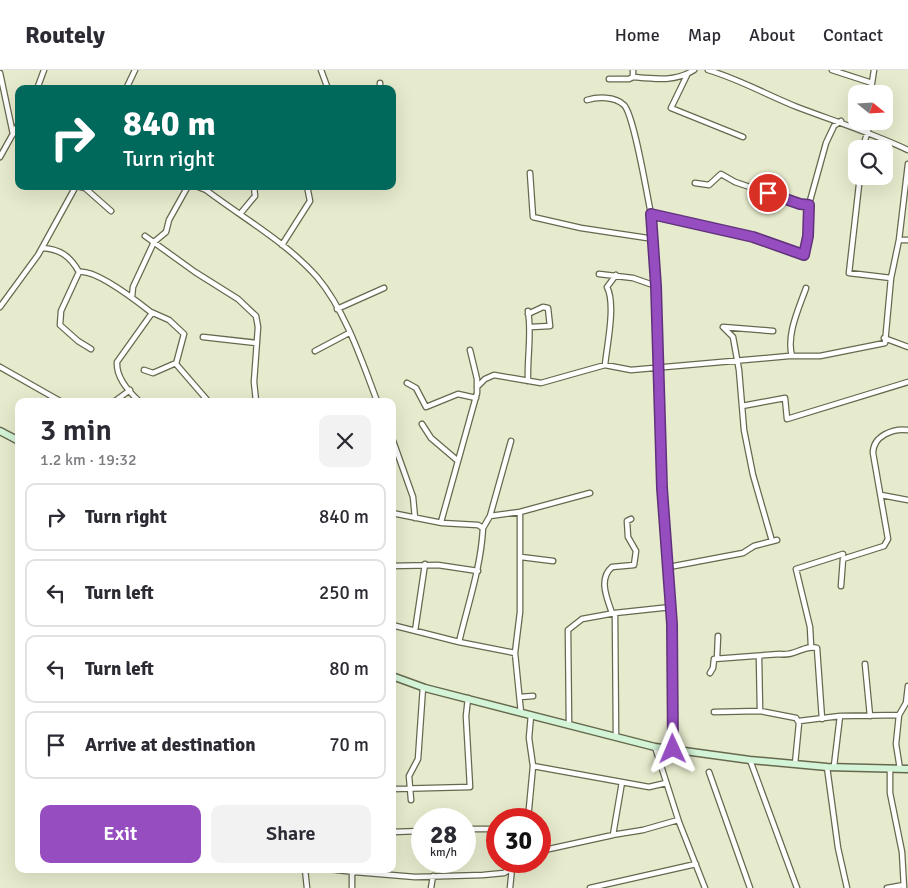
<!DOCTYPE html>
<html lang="en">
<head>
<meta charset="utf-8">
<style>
  :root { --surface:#fff; --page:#f2f2f3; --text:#2b2b33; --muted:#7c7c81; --line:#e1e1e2; --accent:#954dbf }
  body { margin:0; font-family:Signika,sans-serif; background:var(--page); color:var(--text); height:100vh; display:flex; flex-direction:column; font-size:19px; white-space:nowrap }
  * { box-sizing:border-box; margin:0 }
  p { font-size:16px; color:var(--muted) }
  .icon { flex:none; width:28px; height:28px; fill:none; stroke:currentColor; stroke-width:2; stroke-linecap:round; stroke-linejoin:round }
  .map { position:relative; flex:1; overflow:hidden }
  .panel { position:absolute; left:15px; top:328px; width:381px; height:475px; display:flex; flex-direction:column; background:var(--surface); border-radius:10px; box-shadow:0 5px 20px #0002 }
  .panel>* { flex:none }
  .guide { position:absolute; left:15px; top:15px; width:381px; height:105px; border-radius:10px; box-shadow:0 5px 20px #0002; background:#00695c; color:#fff; overflow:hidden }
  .needle { width:32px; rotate:108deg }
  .tools { position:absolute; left:848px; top:15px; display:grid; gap:10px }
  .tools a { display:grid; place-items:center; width:45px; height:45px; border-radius:10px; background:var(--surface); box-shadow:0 5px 20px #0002; font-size:25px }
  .speed { position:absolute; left:411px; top:738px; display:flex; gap:10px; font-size:25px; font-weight:700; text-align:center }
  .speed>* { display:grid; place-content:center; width:65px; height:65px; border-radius:50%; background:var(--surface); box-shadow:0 5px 20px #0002; line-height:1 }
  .speed small { font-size:12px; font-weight:400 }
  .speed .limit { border:8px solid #d22; background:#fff; color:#111 }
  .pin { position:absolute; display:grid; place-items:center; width:42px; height:42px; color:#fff; margin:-21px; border:2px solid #fff; border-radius:50%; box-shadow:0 1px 5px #0007 }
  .me { position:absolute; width:55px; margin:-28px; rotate:359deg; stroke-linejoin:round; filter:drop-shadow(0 0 4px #0008) }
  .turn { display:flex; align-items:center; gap:18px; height:105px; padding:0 25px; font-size:22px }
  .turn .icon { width:65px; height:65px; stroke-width:2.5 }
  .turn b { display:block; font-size:35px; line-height:42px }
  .round { display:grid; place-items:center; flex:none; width:52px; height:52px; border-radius:10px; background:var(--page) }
  .headline { display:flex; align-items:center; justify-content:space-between; height:85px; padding:0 25px }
  h1 { font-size:30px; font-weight:600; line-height:38px }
  .cta { display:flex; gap:10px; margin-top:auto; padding:10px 25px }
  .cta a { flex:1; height:58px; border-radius:10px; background:var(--accent); color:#fff; font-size:20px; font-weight:600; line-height:58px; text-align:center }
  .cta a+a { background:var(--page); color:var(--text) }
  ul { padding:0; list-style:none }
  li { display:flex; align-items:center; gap:15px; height:68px; margin:0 10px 8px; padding:0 15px; border:2px solid var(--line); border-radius:10px }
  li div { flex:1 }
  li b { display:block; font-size:19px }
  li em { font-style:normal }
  header { display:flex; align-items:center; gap:30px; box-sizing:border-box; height:70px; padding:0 25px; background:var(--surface); border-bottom:1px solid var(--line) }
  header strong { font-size:24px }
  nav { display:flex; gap:28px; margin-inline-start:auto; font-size:18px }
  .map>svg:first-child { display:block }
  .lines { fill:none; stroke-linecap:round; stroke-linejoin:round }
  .street-casing { stroke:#66694e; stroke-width:7 }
  .secondary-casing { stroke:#66694e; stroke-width:9 }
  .street { stroke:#fff; stroke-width:4.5 }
  .secondary { stroke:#d3f4d7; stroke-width:6 }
  .route-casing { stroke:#61327c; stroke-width:12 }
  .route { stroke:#954dbf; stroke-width:9 }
</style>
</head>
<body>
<header>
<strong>Routely</strong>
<nav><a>Home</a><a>Map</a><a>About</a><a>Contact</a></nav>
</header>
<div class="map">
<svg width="908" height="818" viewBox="0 0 908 818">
  <rect width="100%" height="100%" fill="#e7ebcd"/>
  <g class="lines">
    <defs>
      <path id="street" d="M321,0L328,19
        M633,0V7C654,9 676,12 694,0
        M708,0C739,9 767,25 797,37C834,51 872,63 908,80
        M832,0L872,13L871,24
        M0,3L13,64
        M687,5L671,38L743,67
        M609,9H629L633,7
        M380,13V19
        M872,13L874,0
        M37,19L44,0
        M126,19L135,0
        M587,30C597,27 615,26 624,35C634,45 647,125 651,144
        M862,79L868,61L869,51
        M0,87L19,53
        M530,103L533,147L581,158L654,169
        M860,106L849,203L891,208
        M695,113L709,115L721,104L735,112L800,134L809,135
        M77,116L85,118L111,141
        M196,116L206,120C243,148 286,172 317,207C345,240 362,291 377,331
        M240,144L255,126L254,116
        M145,166L195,202L238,229L256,246L258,257L254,312L256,331
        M899,170H908
        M282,175L310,131L307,116
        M42,178C60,179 70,186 79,202L61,241L60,255L78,271L91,279
        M79,202C96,199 138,232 152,243L117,292C116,307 128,321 139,331
        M599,204L633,208L656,216
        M132,227L133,217L154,172L166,162L169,150L188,116
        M0,237L38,185L76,116
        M337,239L384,218
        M151,242L169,250L184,264L176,294L208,331
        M528,244L543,237L548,238L550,256L531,257
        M203,267L257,273
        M884,268L908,277
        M315,281L349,263
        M792,286C786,265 799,238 806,218
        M605,295C607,275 616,234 607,217L616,205
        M0,297L60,331
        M144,300L153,303L176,293
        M528,311C527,287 532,264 528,241
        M407,313L416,318L426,337L458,324L476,328
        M477,317L485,309L494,305L541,313L605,295L631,300L789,286H820L885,273L891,208L899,170L908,94
        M115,331L130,320
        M742,336L785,328L787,349L908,312
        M422,354L431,368L458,391
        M392,368L413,427L415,448
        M881,425L908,430
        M520,442L590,423
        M392,443L442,453L478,455L483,458C481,497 468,534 459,572L392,555
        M490,446L511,371
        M441,452L477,323V309L470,280
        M772,471L753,405L744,360L739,300L733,267L723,257L773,261
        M521,487L553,491
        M392,496L438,495L478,501
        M669,497L743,483L754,476L777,470
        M841,516L843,489L884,476L888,469L873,383C873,366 893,358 908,360
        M612,543C607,528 598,509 612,497L634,495L636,481L628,467L627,451L631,449
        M415,561L425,494
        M459,572L515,583L520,542V442L490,446L483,458
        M811,576L810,557L796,499L843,484
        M515,583L521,643
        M759,587L760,641
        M717,588L718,566
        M865,594L870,646
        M710,603L713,598L714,589L780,584C794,587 805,574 817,578L822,649
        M520,627L533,626
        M714,642L760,641L796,648L799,653L795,694
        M799,651L840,646
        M569,655L568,560L582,549L615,543
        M616,667L615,543L671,537
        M655,677L679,752L705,818
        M673,679L672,554L662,418L656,216L651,144L753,167L804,185L807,166L808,138L826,73L834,56L841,51
        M750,690L797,818
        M533,696L649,717L666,713
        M834,696L840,646L899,645
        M827,697L838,778L847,818
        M890,699V723L902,782L904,818
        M900,699L896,674L899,645L906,633L908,616
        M709,702L750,818
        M392,719L470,717L466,646L468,628
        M411,730L409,706L418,689L423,617
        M528,749L533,696L529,668L531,645
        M465,759H498
        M392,762L422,761
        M612,765L643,760L678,750
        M540,781L613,765L622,712
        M305,799L307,818
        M328,799L355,802
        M352,818V804L355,802L415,807L483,805L504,803L512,798L519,791
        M431,818L433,806
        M510,818L512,798
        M590,818L696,794
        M887,818L904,815"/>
      <path id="secondary" d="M0,361L19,371
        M392,606L425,618L655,677L750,690L827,697L908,699"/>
    </defs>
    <use href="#street" class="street-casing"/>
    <use href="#secondary" class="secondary-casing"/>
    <use href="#street" class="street"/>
    <use href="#secondary" class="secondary"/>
  </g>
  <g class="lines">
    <defs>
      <path id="route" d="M673,679L672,554L662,418L656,216L651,144L753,167L804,185L808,166L809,135L800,134L768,123"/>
    </defs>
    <use href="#route" class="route-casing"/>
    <use href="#route" class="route"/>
  </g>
</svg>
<div class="tools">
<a><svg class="needle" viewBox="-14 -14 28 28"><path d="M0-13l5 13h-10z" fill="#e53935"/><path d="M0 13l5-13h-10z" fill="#7c7c81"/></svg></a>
<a><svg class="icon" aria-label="search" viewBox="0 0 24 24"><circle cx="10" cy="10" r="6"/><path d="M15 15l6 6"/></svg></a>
</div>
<div class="speed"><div>28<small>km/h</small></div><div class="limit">30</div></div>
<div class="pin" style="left:768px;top:123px;background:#d93025"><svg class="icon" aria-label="arrive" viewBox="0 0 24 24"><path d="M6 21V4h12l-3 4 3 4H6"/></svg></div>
<svg class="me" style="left:673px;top:679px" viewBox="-20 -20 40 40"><path d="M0-17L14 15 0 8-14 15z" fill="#954dbf" stroke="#fff" stroke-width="4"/></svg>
<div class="guide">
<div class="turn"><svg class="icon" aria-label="right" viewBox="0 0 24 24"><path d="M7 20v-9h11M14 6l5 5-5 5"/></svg><div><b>840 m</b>Turn right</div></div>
</div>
<section class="panel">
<div class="headline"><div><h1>3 min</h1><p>1.2 km · 19:32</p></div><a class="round"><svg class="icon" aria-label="close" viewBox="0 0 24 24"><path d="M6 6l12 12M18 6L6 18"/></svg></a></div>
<ul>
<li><svg class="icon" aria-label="right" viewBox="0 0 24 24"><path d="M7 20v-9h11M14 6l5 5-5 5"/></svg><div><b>Turn right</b></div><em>840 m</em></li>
<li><svg class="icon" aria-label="left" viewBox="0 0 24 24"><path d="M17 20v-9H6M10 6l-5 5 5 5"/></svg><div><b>Turn left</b></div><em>250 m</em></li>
<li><svg class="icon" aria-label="left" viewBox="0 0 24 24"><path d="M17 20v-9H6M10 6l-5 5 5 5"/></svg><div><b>Turn left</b></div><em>80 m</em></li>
<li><svg class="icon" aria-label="arrive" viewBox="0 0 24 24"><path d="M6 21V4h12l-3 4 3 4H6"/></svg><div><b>Arrive at destination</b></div><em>70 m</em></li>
</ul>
<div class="cta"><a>Exit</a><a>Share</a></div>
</section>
</div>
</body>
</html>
